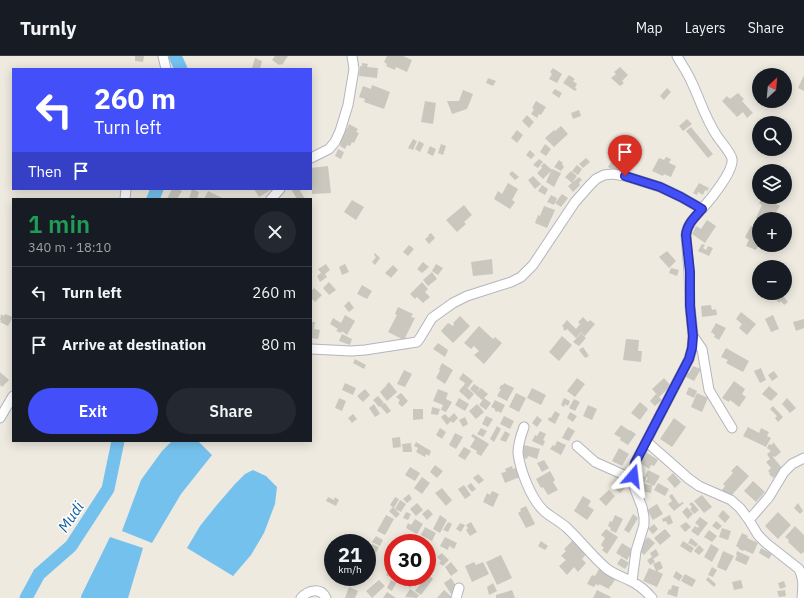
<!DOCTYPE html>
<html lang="en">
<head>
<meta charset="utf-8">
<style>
  :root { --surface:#171b24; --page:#242831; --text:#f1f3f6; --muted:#9ea1a6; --line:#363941; --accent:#4350f9 }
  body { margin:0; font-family:"IBM Plex Sans",sans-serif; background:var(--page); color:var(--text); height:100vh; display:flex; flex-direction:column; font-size:15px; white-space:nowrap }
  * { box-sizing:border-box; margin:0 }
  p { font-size:13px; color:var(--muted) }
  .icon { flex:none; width:22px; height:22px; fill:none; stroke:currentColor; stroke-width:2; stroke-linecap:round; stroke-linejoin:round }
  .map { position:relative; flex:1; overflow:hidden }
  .panel { position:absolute; left:12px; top:142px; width:300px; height:244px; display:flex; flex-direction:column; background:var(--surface); border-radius:0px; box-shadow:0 2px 10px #0003 }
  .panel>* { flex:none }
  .top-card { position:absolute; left:12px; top:12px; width:300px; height:122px; border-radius:0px; box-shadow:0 2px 10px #0003; background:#4350f9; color:#fff; overflow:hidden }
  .needle { width:26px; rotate:26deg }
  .fabs { position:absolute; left:752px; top:12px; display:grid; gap:8px }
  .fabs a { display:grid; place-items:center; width:40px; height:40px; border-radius:50%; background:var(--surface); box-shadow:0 2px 10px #0003; font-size:20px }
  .speed { position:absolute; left:324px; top:478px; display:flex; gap:8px; font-size:20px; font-weight:700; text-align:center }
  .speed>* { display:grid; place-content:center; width:52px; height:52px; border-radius:50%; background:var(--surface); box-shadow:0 2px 10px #0003; line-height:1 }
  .speed small { font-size:10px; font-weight:400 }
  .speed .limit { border:6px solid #d22; background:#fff; color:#111 }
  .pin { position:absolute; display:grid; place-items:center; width:34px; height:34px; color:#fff; margin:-41px -17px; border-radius:50% 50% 50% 0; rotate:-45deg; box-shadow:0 0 4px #0007 }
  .pin .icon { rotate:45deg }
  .me { position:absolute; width:44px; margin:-22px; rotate:17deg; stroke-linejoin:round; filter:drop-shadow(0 0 3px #0008) }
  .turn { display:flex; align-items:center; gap:14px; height:84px; padding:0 16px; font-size:18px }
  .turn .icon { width:52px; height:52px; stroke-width:2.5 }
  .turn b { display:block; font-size:28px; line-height:34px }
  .then { display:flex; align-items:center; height:38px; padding:0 16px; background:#0003; gap:8px; font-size:15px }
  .round { display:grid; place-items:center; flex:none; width:42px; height:42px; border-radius:21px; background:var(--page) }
  .summary { display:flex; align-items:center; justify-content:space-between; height:68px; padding:0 16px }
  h1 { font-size:24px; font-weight:600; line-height:30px; color:#1e9e55 }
  .cta { display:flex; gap:8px; margin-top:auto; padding:8px 16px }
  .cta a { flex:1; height:46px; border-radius:24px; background:var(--accent); color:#fff; font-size:16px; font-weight:600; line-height:46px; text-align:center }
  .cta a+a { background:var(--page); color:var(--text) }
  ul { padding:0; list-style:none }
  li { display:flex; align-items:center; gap:12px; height:52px; padding:0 16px; border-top:1px solid var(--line) }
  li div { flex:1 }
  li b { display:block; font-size:15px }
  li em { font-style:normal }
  header { display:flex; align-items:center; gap:24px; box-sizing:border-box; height:56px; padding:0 20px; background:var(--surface); border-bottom:1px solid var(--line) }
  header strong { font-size:19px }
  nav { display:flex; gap:22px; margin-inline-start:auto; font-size:14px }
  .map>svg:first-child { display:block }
  .water { fill:#75c1ee }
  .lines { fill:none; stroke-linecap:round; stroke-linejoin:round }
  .river { stroke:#75c1ee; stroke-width:13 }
  .building { fill:#cac8be }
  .minor-casing { stroke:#b3b5c0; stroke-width:11 }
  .minor { stroke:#fff; stroke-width:9 }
  .route-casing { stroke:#2c34a2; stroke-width:10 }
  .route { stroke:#4350f9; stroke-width:7 }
  .labels { text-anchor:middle; stroke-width:3; stroke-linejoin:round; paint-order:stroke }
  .water-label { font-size:15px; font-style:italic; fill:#0f5ea0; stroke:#fff }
</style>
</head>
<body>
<header>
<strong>Turnly</strong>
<nav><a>Map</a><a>Layers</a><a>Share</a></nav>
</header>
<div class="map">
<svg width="804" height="542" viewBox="0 0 804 542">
  <rect width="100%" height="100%" fill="#eeeae0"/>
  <path class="water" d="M172,385H198L212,399L181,438L152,487L122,475L141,424L162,395Z
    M253,414L266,420L277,431L275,448L264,477L251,499L233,520L187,492L200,470L216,450L235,428L245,418Z
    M110,481L143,492L128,542H81V540Z"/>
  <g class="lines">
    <path class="river" d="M175,0L181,13
      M153,143L157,133
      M26,542L39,518L71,490L108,433L118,385"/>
  </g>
  <path class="building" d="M135,0H144L143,6L135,5Z
    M275,0H288L282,9L280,8L279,9L272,4Z
    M387,0H403L412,4L407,16L396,11L395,14L386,10L387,8L384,6Z
    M255,2L262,5L260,13L252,12Z
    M362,7L368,8L367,11L378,12L377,22L359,20L360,10H362Z
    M620,11L628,19L622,25L624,27L620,30L611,22L616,18L614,16Z
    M553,12L562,18L557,27L549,23L552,18L550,16Z
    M569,19L575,23L573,25L577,28L575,32L577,33L575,35L563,27Z
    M804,19V35L798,32Z
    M488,22L496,25L493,30L486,27Z
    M372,29L390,36L384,53L364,46L365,43L359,41L363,30L371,33Z
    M667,32L671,36L664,44L660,40Z
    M555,33L562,37L559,42L552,37Z
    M463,34L473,38L467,53L452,58L447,45H459Z
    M738,37L744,43L742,45L753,57L747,62L743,56L737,61L722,45L727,40L730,43Z
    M425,45L436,47L433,68L421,66Z
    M536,45L546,51L541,59L539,58L537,62L531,58L534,53L532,52Z
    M579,54L581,60L573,63L571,57Z
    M527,59L534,66L529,72L522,65Z
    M687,63L692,68L683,75L679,70Z
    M349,68L358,73L356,76L359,77L354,87L352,86L350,90L347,89L345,93L340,90L341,86H339L343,70L347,73Z
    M561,70L568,78L554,91L545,82L554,74L555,75Z
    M691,71L713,98L708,102L686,75Z
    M517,74L523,79L517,87L511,82Z
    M413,83L417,85L413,94L408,92Z
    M419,85L424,88L420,96L415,93Z
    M441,88L446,90L443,99L438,97Z
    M545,88L551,93L546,100L540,96Z
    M430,90L436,93L433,100L427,97Z
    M338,93L344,96L341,103L335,100Z
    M610,93L618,98L616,102L607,97Z
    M530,94L535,99L531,103L526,99Z
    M666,101L671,103L669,107L676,110L671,121L664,118L663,120L652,115L659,102L664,104Z
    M586,102L590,106L583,112L579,108Z
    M539,103L543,106L538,112L533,109Z
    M559,104L563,107L562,108L564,111L561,115L554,111Z
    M611,106L618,111L616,116L608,111Z
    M544,107L552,114L543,123L537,117L542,112L541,110Z
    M577,109L582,113L578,119L572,115Z
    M328,110L331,137L312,138L311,112Z
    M552,113L561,117L554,131L546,126Z
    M512,115L519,121L515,124L509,118Z
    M571,115L577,120L572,127L565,121Z
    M533,120L541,128L535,133L528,124Z
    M579,121L582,124L579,127L580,129L573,136L568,130Z
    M508,127L518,133L512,144L515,146L510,153L494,143L498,135L502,138Z
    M699,127L709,132L707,135L705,134L703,139L698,136L697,139L693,137Z
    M542,129L548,133L545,139L538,135Z
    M172,133H178L182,135L177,143H167Z
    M192,133L199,136L197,143H189Z
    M254,133H272L259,141Z
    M291,133H299L305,143H297Z
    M208,135L224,143H204Z
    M562,138L568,142L561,151L555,147Z
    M551,139L557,142L554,149L547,146Z
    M763,141L767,143L768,141H774L779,144L776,148L780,150L776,156L773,155L770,160H769L768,161L771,163H759V164L756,162L762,149L759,147Z
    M352,144L364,151L356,164L344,156Z
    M464,149L472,159L464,166L466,168L457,176L446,164Z
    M544,150L555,154L547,172L535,167L538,159L540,160Z
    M707,164L716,170L705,187L692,178L696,170L701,173Z
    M751,170L759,174V188L756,194L746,190L749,184L745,181Z
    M431,177L435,182L429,188L425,183L429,180L428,179Z
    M702,188L705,189L703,192L706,194L708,190L713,192L709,200L698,195Z
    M409,189L414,193L408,200L403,196Z
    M667,195L676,205L669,212L659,201Z
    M375,197L380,202L375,209L372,206L376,201L374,199Z
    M492,203L493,218L473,220L471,206Z
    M423,206L429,211L422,217L417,213Z
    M326,208L330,214L325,218L327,221L320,226L317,220L321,217L318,213Z
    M345,208L349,216L342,219L339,211Z
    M436,208L443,212L438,219L432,215Z
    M393,209L398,214L391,222L385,217Z
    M671,212L679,214L677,220L669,217Z
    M432,216L437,223L428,230L423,224Z
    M787,218L792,226L786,230L785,229V219Z
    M329,226L336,234L329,239L323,232Z
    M422,226L428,233L425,236L430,241L423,247L417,241L415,243L410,238Z
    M362,229L372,235L367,243L357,238Z
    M314,232L322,239L315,246L311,242V235Z
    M775,237H781L788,246L784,249L781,245L779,247L776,243L778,241Z
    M349,245L354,252L349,256L344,250Z
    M711,249L712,254L716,253L717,259L702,261L701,250Z
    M398,251L413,258L411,261L415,262L404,284L388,276L397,259L395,258Z
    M741,256L756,268L747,279L739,272L742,268L736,263Z
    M1,258L4,260L5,258L13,261L8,270L0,266L1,264H0Z
    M345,259L355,265L347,279L342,275L341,277L336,275L338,273L330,268L333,262L341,267Z
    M773,259L779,273L771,276L765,263Z
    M460,260L470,270L453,287L441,275L448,267L453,270L454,268L453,267Z
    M583,261L588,266L590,264L595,268L585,280L581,277L582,275L576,282L567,273L565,275L563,273L564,272L562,270L567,264L576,273L580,268L578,266Z
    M804,263V272L796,275L793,266Z
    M311,266H315L314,273L320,274L318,283L311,282Z
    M716,267L726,272L719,284L714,281L715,279L711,276Z
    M479,270L493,283L495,281L502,287L484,308L474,299L479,295L474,290L471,293L464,287Z
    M581,277L586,282L579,290L573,286Z
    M342,278L352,283L350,289L339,285Z
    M562,280L572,289L559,305L549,296Z
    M626,283L639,284L638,295H642L641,306L623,304Z
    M438,287L448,294L445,301L433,293Z
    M583,291L589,300L585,302L579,294Z
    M726,292L749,305L743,316L726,307L728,304L721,301Z
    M355,303L366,309L364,313L353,307Z
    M442,307L453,314L445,328L436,322L440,314L439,313Z
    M693,310L701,313L694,325L684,320L686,315L689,317Z
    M761,312L766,324L760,327L754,315Z
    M404,314L412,318L405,331L397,328Z
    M774,315L778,321L772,325L768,319Z
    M0,316L9,324L2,331L0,329Z
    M463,317L473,325L468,332L464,329L465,327L459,323Z
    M577,322L585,328L575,341L567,335Z
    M664,322L671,330L659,341L652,333Z
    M734,325L745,333L742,338L746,341L739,351L730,344L729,346L722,342Z
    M389,326L397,336L387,345L380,336L387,329H386Z
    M345,327L356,332L353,339L342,334Z
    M504,327L514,332L507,345L497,340L501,333H499L501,329H503Z
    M474,328L480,332L476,337L481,332L488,338L482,344L470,333Z
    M464,329L474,338L469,344L459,335Z
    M769,330L778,338L771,345L762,338Z
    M689,331L697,335L694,342L686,338Z
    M532,332L546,339L541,349L527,342Z
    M365,333L370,339L363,346L357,340Z
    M438,333L448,337L446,343L452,346L446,356L441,354L443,349L433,345Z
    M401,337L408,345L402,351L398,347L400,344L396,341Z
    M516,337L526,342L519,356L509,351Z
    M697,337L708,342L702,356L691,351Z
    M656,338L662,344L655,350L650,345Z
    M378,340L384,347L379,351L373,344Z
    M339,342L346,345L342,355L335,352Z
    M459,342L469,348L465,355L455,349Z
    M484,342L491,347L486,354L479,349Z
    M564,342L570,345L568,350L565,348L564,351L561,349Z
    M787,342L796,352L790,357L782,348Z
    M574,343L580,346L575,355L569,352Z
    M495,344L505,349L501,357L498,355L497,356L495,355V353L491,351Z
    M640,346L648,353L640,364L631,357Z
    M385,347L391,355L387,358L380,350Z
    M374,348L380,358L375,361L369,352Z
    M477,348L484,356L476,363L469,355Z
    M588,349L597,353L592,364L583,360Z
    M773,350L783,361L778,366L775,362L777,360L770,353Z
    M432,351L440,353L438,359L431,358Z
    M413,353H423V363L413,364Z
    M555,355L560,358L555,368L548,364L549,361L551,362Z
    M570,356L577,360L573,366L567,362Z
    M454,357L458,362L453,367L451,365L447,369L441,361L445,358L449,362Z
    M353,358L357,363L352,367L348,362Z
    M486,360L493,363L488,371L482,368Z
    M504,360L514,365L510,373L500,368Z
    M537,360L542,364L537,371L532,367Z
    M465,361L468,368L463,371L459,364Z
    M674,362L686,371L672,391L660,383Z
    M621,369L630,375V374L636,378L628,389L620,384L621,382L614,378Z
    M497,370L501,373L494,386L490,383Z
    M568,371L575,375L569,385L562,382Z
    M748,371L759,377L761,372L769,376L767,380L771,382L766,391L743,380Z
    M440,372L446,376L442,383L436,379Z
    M481,372L487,375L483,381L477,378Z
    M505,375L510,378L506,386L500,384Z
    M540,375L546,378L543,384L545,385L543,390L532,385L535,379L537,380Z
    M455,377L463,381L456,393L449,389Z
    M473,378L489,388L481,400L476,397L477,395L470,391L475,383L471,380Z
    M400,381L401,391L393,392L392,382Z
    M557,385L566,389L561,399L550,393L553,389L555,390Z
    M416,386L431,395L429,400L426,398L425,401L416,396L418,392L414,390Z
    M773,386L781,396L775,401L773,400V401L783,413L773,422L769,418L770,417L768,415L771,412L766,406L770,403L767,398L771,395L767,392L769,388L772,389Z
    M411,387L412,396H403L402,388Z
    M524,389L540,393L537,403L528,400L527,403L521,401Z
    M464,391L471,395L465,404L458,400Z
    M619,392L629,398L622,410L612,405Z
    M646,396L658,404L654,410L651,409L649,413L639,406Z
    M544,404L549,412L542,416L537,407Z
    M435,409L443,415L437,422L430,416Z
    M737,409L749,420L730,441L722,434L725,430L723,428L733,417L731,415Z
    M512,410L513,413L516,412L520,421L505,427L501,417L506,416L505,413Z
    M410,411L420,417L415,425L405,419Z
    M648,414L660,420L654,430L646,426L648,422L645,420Z
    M550,415L555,424L553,426L558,434L548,439L543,431L541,432L536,423Z
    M673,417L681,426L675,432L667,423Z
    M478,418L484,424L479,428L473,422Z
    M637,419L646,421L644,428L652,429L651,437L641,435L643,427L636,425Z
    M422,421L430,427L422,438L414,432Z
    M622,421L629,428L620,437L613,431Z
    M753,425L765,436L756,446L744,435Z
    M471,427L476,433L472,436L467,430Z
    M658,427L669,433L665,440L654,434Z
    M464,429L471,439L465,443L458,433Z
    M442,432L452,444L446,450L435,437Z
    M609,434L615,440L606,450L599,443Z
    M492,435L499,438L493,451L483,446L487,437L490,439Z
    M409,438L412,443L407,447L403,443Z
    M672,438L679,448L683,446L684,447L674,455L668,448L672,445L669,440Z
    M702,439L712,451L704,457L694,445Z
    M583,440L591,445L588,450L594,454L587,464L574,455Z
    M328,441L334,444L335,441L339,444L336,450L326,445Z
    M395,441L399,443L394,452L390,449Z
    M400,444L406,448L401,456L395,453Z
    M692,446L699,454L694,458L690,453L692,451L689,448Z
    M417,447L423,454L416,460L410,453Z
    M798,447L803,455L800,458L794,452Z
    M657,448L663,458L653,464L647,454Z
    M526,450L535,468L526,472L518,457L521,455L520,453Z
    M393,451L400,458L396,462L389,455Z
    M687,451L693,458L688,463L682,456Z
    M428,453L433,458L427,464L422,458Z
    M723,454L730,461L725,467L718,460Z
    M406,456L411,458L408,464L403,462Z
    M778,456L791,469L778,483L765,470Z
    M633,458L638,462L629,477L624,474Z
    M386,459L394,463L385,479L377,475Z
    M440,459L447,464L440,477L433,473Z
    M615,459L623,463L616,477L610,474L611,472L608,470L610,465L612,466Z
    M670,459L673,467L668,469L666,465L663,466L662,463Z
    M700,461L708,467L698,480L691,475L695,470L698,472L699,470L695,467Z
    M415,463L423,468L417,478L406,472L408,467L411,469Z
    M716,465L722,470L718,474L712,470Z
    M448,466L452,468L448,476L443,474Z
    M471,466L477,476L470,480L466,474L468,472L466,469Z
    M686,466L691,471L685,476L680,470Z
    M460,467L465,469L461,476L456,473Z
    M654,468L658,473L653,478L648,473Z
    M795,470L804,479V496L801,498L788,486L789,484L785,481Z
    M425,471L436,477L432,485L421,479Z
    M722,472L731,475L728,484L719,481Z
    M606,473L618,481L607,498L602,494L604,492L601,489L605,482L601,479Z
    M665,473L671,480L660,489L654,482Z
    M709,474L717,480L712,486L704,481Z
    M742,477L748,480L747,482L758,487L753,498L744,494L743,495L739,493V492L736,490Z
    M376,480L383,484L380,490L372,486Z
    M445,481L457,487L454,493L449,490L448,494L440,490Z
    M648,481L655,487L644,499L638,493L646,483Z
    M691,482L698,488L696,491L688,487Z
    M573,484L587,497L582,503L586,507L578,516L574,511L567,519L559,510L566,504L561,500L566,495L564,493Z
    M541,485L548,490L545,494L538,490Z
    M683,485L694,492L691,497L680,490Z
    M622,487L633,494L627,504L616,497Z
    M372,488L379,491L374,501L368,498Z
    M711,488L719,493L712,506L704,501Z
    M699,489L704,494L699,499L694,495Z
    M761,492L772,498L769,503L759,497Z
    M656,493L659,499L653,503L655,506L650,509L647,504L652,501L650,497Z
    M723,495L734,500L726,515L717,511Z
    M737,495L750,501L746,509L735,504L737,499L736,498Z
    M442,497L449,504L443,510L439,507L441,505L437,501Z
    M501,499L512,522L497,529L486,506Z
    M621,502L629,507L625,513L617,508Z
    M660,505L663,512L657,515L663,518L657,531L643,525L649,512L656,515L653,508Z
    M451,506L458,515L451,520L445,511Z
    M474,506L476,509L483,506L489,518L472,526L465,510Z
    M712,511L717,514L713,521L708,519Z
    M393,513V521H400L398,525L386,519L389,515L391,516Z
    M599,513L616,522L611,530H610L609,533L599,528V530L596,528L594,531L587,528L592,519L595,520Z
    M676,515L683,520L679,525L673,521Z
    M428,518L433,523L421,539L415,535L426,521H427Z
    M685,518L696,524L692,531L681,525Z
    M405,521H413L407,528L402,524Z
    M414,521H416L418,523L410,532L407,529Z
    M708,521L716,528L714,531L706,524Z
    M451,522L458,533L451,538L444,527Z
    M379,524L385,530L372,542L366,535Z
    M391,524L396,527L392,535L387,532Z
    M741,524L743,532L734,534L732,526Z
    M784,525L786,531L780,533L778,527Z
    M493,527L497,535L489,539L487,531Z
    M672,529L679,531L677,541L667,538L669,533L671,534Z
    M349,531L358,535L355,542H345Z
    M410,533L419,539L417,542L405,541Z
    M444,534L453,542H437Z
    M512,534L515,542H496V539Z
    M597,534L611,541L610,542H593Z
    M785,534L786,540L779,541L777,535Z
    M387,536L396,542H383Z"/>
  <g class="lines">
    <defs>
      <path id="minor" d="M163,0L166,13
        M311,102L329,93L335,86L340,75L348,49L354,13L352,0
        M125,143L126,133
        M271,143L280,133
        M693,280L702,293L709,334L732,372
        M311,293L351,295L365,294L417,286L420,282L432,262L453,247L467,240L511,226L521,221L533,209L575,146L590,129L596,123L604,119L613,118L625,120L660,131L681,141L702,153C710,144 734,115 732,103C731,97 721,86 717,80C705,62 701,46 692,27C688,17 682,9 677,0
        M0,362L13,340
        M524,371C521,379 518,388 518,397C520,414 531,443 544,455C551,461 559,465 566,471C580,484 592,500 606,512C613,518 623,521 631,525C639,529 646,535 652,542
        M647,386L689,423L699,430L731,444L740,452L749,464L758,479L766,487L799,513C804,524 803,530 802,542
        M577,390L595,406L624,419L634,425
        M749,464L769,441L784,416L792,408L804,402
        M632,525L636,495L644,469V461L642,451L635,433L633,419L635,407L689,303L692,292L693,280L690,250L689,216L686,179C687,168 695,161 702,153
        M301,542C308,534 321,531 326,542
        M456,542L459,532"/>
    </defs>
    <use href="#minor" class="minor-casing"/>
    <use href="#minor" class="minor"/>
  </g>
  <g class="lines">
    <defs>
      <path id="route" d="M625,120L660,131L681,141L702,153C695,161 687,168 686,179L690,216V250L693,280L692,292L689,303L635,407L633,420"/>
    </defs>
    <use href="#route" class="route-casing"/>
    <use href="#route" class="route"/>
  </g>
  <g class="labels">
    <g class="water-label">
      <text transform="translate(71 461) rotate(-56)" y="5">Mudi</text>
    </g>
  </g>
</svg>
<div class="fabs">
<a><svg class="needle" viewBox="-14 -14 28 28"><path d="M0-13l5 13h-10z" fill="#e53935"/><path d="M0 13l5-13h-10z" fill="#9ea1a6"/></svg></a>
<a><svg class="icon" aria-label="search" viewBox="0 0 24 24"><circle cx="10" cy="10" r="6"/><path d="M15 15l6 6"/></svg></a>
<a><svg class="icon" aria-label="layers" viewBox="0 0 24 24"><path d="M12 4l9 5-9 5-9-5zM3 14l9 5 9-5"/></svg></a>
<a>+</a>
<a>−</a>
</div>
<div class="speed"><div>21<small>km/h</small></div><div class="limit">30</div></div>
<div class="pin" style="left:625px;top:120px;background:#d93025"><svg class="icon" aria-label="arrive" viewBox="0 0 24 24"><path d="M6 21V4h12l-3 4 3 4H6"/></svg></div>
<svg class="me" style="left:633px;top:420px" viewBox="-20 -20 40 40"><path d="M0-17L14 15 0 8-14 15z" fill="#4350f9" stroke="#fff" stroke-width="4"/></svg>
<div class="top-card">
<div class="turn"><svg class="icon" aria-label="left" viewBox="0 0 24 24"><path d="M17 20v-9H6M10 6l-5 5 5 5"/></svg><div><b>260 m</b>Turn left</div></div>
<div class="then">Then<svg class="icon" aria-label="arrive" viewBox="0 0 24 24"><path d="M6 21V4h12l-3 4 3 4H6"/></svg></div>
</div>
<section class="panel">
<div class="summary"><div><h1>1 min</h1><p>340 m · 18:10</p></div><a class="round"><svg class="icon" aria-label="close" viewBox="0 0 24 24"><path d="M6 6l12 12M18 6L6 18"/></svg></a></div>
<ul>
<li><svg class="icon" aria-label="left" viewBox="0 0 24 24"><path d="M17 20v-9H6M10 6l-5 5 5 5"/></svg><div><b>Turn left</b></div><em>260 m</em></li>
<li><svg class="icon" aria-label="arrive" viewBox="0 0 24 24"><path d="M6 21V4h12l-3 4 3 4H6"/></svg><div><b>Arrive at destination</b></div><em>80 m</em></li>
</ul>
<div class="cta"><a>Exit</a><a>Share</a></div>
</section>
</div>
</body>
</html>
